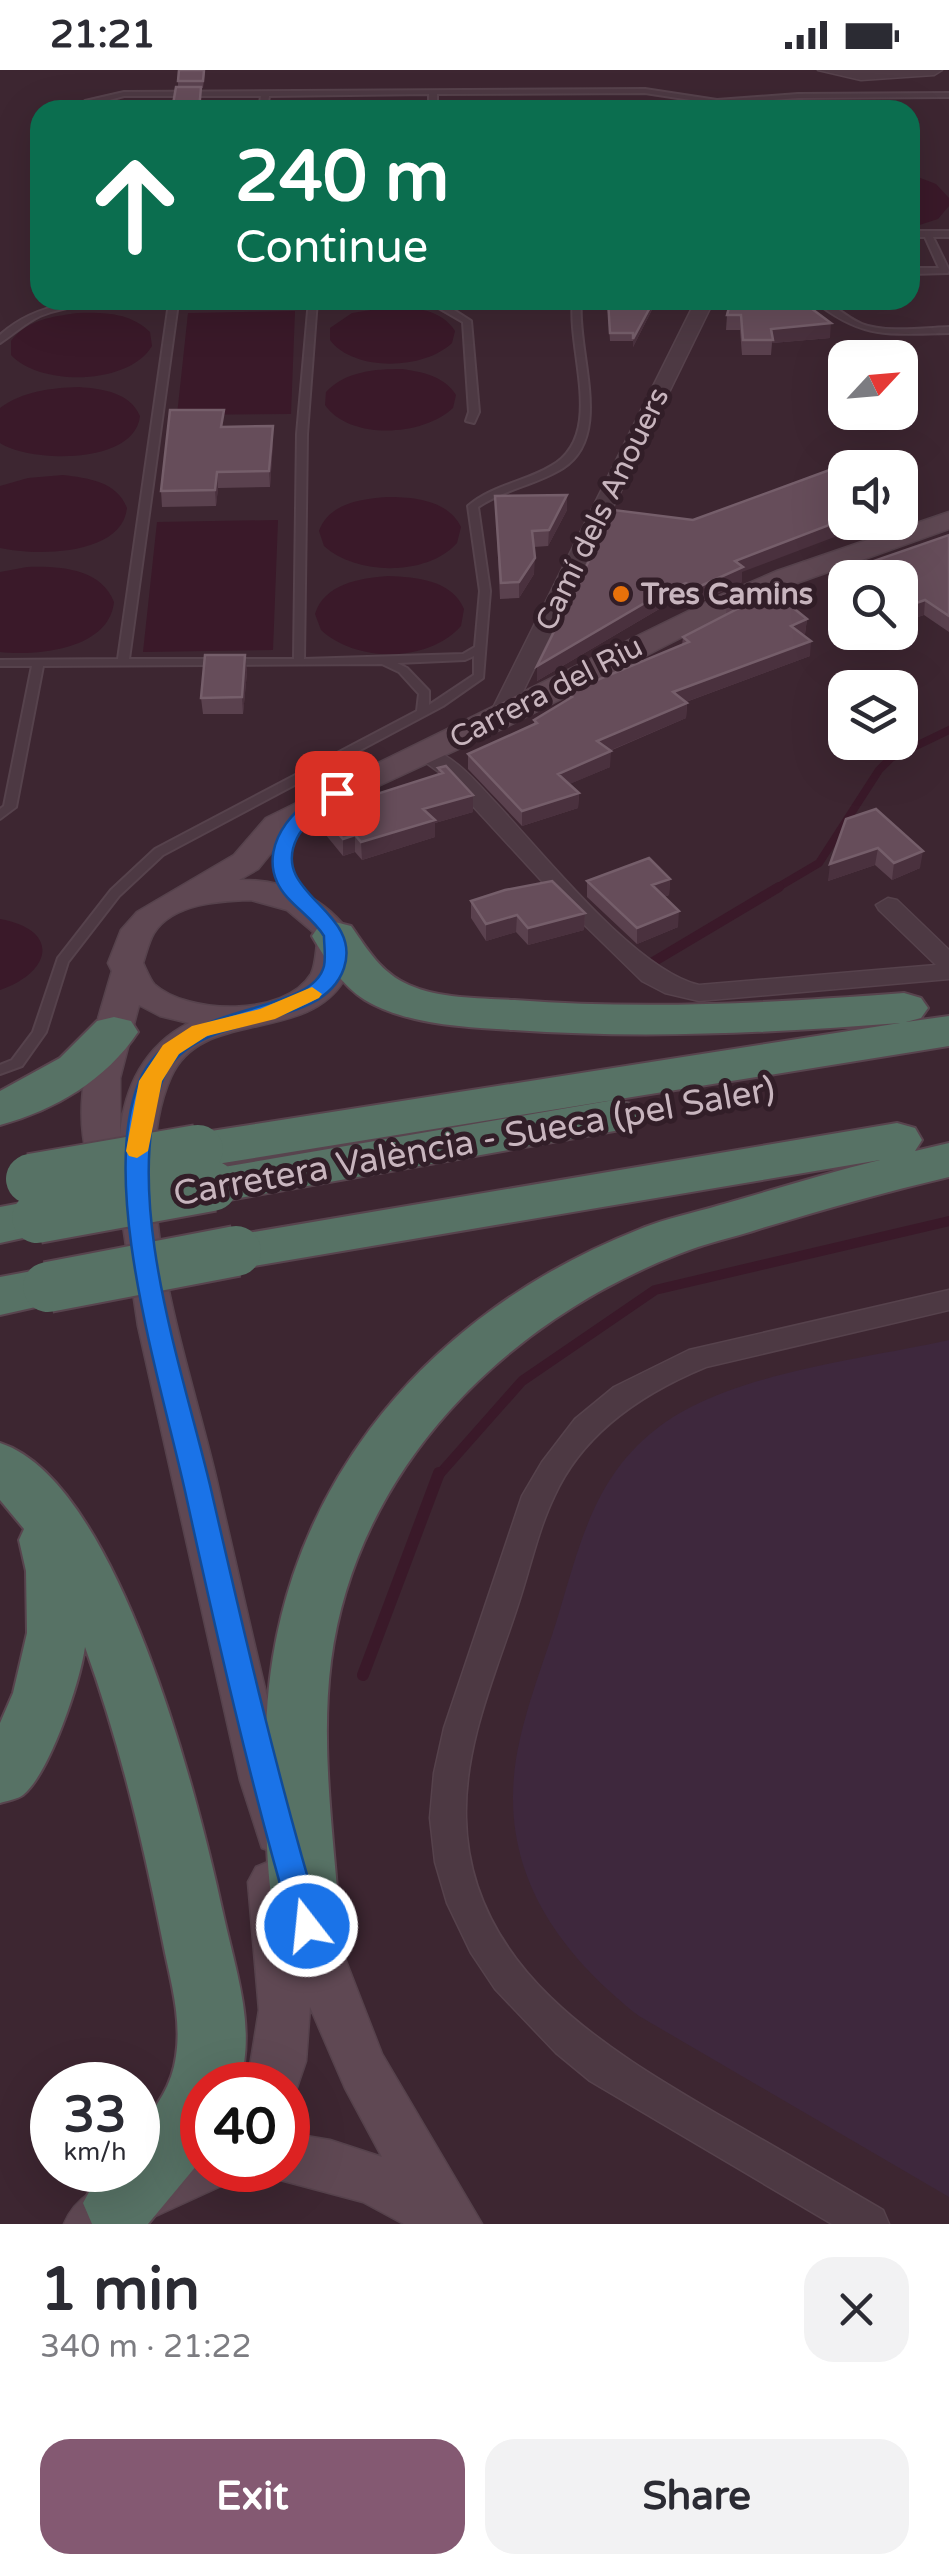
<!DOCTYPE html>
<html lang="en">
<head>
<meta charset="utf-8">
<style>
  :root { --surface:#fff; --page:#f2f2f3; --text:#2b2b33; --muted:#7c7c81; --accent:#845972 }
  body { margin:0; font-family:"Varela Round",sans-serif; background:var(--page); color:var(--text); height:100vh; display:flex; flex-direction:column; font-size:38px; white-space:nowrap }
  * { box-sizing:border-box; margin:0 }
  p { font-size:32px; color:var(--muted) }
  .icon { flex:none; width:55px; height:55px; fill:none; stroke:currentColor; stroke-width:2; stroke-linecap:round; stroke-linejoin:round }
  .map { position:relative; height:2154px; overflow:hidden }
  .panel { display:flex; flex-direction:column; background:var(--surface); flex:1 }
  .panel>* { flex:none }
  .hud { position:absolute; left:30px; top:30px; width:890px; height:210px; border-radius:30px; box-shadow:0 10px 40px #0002; background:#0b6e4f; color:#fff; overflow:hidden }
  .needle { width:65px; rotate:64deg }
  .buttons { position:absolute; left:828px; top:270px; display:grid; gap:20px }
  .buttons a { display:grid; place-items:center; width:90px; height:90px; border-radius:20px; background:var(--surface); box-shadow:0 10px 40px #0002; font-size:50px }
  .speed { position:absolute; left:30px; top:1992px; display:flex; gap:20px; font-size:50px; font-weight:700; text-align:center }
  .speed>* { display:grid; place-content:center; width:130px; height:130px; border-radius:50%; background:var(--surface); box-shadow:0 10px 40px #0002; line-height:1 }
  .speed small { font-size:25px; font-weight:400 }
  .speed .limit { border:15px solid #d22; background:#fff; color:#111 }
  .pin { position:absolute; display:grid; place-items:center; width:85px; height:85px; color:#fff; margin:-42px; border-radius:20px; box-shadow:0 5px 15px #0006 }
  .me { position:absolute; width:110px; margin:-55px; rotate:344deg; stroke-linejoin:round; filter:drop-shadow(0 0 8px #0008) }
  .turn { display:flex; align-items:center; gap:35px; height:210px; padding:0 40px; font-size:45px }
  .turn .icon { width:130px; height:130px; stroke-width:2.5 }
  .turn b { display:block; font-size:70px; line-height:85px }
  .round { display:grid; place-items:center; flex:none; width:105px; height:105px; border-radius:30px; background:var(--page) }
  .summary { display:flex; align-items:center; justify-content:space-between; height:170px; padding:0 40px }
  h1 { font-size:60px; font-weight:700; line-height:75px }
  .primary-button { display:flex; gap:20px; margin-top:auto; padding:20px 40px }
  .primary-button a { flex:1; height:115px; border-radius:30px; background:var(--accent); color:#fff; font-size:40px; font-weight:700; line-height:115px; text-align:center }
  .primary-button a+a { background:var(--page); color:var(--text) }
  .status { display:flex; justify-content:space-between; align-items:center; height:70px; padding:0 50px; background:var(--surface); direction:ltr }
  .status svg { height:28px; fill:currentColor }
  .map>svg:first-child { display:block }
  .green { fill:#3e283d }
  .water { fill:#3a1929 }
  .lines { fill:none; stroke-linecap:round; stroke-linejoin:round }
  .stream-far2 { stroke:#3a1929; stroke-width:8 }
  .stream-far1 { stroke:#3a1929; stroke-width:10 }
  .stream { stroke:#3a1929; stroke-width:12 }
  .lane-casing { stroke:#56424c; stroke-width:4 }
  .street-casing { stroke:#56424c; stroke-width:3 }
  .secondary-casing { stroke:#56424c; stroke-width:3 }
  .highway-casing { stroke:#58444e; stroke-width:4 }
  .lane { fill:#4d3943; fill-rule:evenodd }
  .street { fill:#4d3943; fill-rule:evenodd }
  .secondary { fill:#5f4853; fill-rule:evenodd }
  .highway { fill:#577265; fill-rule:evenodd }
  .highway-bridge-casing { stroke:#58444e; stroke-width:54; stroke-linecap:butt }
  .highway-bridge { stroke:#577265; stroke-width:50 }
  .wall { fill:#5a414e }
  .shaded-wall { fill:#4a313e }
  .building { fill:#664d5a; stroke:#755e6a; stroke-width:2.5 }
  .route { fill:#1a73e8; stroke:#114b97; stroke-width:2.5 }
  .slow { fill:#f59e0b }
  .food-dot { fill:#e8710a; stroke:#321e28; stroke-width:4 }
  .labels { text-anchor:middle; stroke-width:10; stroke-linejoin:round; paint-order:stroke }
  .far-street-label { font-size:30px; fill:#c8b5be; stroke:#321e28 }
  .far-poi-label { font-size:30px; font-weight:bold; fill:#c8b5be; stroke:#321e28; text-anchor:start }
  .street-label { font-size:35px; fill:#c8b5be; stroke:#321e28 }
</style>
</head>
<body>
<div class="status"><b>21:21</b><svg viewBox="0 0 49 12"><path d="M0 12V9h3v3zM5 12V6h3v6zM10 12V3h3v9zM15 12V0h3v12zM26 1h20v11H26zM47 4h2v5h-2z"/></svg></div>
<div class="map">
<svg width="949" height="2154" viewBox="0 0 949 2154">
  <rect width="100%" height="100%" fill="#3d2631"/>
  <path class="green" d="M949,1270V2127L639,1946C569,1891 512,1820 513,1726C513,1665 542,1600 559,1543C580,1473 595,1407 655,1360C726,1303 860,1290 949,1270Z"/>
  <path class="water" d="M910,104L936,114L949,128V136L938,149L910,158Z
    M390,237C414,237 441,239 455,261L452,273C424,300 354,302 330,270V258L352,243Z
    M295,241L291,344L177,345L188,243Z
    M78,243C104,242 131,243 150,262L152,276C129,315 41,317 11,285V271C26,250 54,246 78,243Z
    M402,299C423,302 444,306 456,325L453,338C424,366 350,371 325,335L326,322C346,301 375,299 402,299Z
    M79,317C102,319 130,322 140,346C135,395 31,393 0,373V338C23,321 51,318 79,317Z
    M63,405C87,408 117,411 127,438C122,486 35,486 0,478V416L28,408Z
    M387,427C414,427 448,430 461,457L457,473C428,506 357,506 324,476L319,461C329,433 361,429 387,427Z
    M278,450L273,580L143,582L157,452Z
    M27,497C59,496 101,498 114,532C109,580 36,586 0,582V502Z
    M388,506C416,507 452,510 464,539L461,556C428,593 357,593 321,560L315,544C324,514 360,508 388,506Z
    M0,849C61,860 52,902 0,920Z"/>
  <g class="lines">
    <path class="stream-far2" d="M775,819L819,793L879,700L891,688L949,660"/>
    <path class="stream-far1" d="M653,892L779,817
      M438,1406L522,1311L655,1220L949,1151"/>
    <path class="stream" d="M363,1605L439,1403"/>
    <defs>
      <path id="lane" d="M645,19L717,30L798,24L949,23V27L798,28L717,34L645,23L437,24V40H429V24L269,26L267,40H259L261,26H124L91,35L89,40H81L85,31L124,22Z
        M910,161H949V167H933L949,200L948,203L910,204V198H939L925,167H910Z
        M219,230L215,233H178L129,589H294L297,364L309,230H317L307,364L304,589L463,584L475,577L480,521L468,436C492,415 525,412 551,396C606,365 567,283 573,230H581C576,282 614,365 563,398C536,415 504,419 478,437L490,521L483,608L443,636L163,785L119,826L68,892L46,962L22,996L0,1004V995L12,990L33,962L58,888L111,820L155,779L417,641L419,624L399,602L382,594L43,596L16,737L0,749V739L4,736L32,596H0V590L118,589L169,233C127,233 80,230 40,246C25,253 14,264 0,273V265C40,229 90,230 141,230C167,230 193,230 219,230ZM474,586V605L429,635V621L407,598L397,593L465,590Z
        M412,230L443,233L471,251L479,342L474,353L466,351L469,342L463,252L437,237Z
        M813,230C832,230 844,247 862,254C885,263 924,258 949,257V263C889,264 863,270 813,230Z"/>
      <path id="street" d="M818,0H942L934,5L861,10Z
        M696,230H714L510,648L499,655L491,653L488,648Z
        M425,677C455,685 476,712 496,733C543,783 635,900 699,915L936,895L879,840L876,835L888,828L897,830L949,880V909L699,931L665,923L642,911L561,832L447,708L414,684Z
        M949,1220V1240L706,1297C643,1323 583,1362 554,1427C538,1460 530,1499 518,1535C496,1603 464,1674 466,1748C469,1898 605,1978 719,2045C774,2076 828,2108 883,2140L889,2154H832L590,2011L556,1983L495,1919L471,1883L447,1833L435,1792L430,1748L434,1703L444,1658L522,1426L542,1392L575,1349L614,1317L689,1280Z"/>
      <path id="secondary" d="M949,442V459L797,513L739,538L510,655L348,730L288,762L258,799L239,810C285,809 326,828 352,866C350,880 351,899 344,910C306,974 201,938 171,1007C122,1115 193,1304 218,1416C245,1532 270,1649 303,1763L296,1778L279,1784L262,1778L240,1710L138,1256L119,1129L104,1126C60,1055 91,974 112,901L108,893L121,860L137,842L234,785L266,748L719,526L777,501ZM251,830L287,840L318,866C316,877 316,895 311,904C285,947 188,945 154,914C150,909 146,899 143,893C146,884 149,871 154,863C173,833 220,831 251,830ZM139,935L160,946L189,953C145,975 124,1017 120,1065V1008Z
        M273,1790L290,1797L298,1813L318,1819L382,1984L482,2154H404L363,2132L269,2107L266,2100H288V2063L330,2070L382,2087L345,2018L310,1937L306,1991L292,2032L288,2034V2015H247L259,1940L248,1812L256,1797Z
        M202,2072V2100H228L221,2116L138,2154H64C77,2122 108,2113 138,2100C156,2091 180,2080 202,2072Z"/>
      <path id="highway" d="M335,852L351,856C368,880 381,903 409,915C441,929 480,928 515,930C645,940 774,933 904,923L921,928L928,938L921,948L906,952L949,946V976L198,1097L180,1092L173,1080L180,1068L198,1063L900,953C771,963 642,969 513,960C465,957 407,955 365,930C341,915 326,890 312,866L319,856Z
        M114,947L131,951L138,962C106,1010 55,1040 0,1055V1021L60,988L97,951Z
        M614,1030L631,1034L639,1046L631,1058L212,1133L194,1128L187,1116L194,1104L212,1099Z
        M897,1053L915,1058L922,1070L915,1081L949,1073V1107C885,1122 822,1140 759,1159C732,1168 705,1173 679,1184C504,1252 356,1400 331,1591C320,1678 334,1769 340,1856L330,1877L307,1886L284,1877C263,1832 266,1727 266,1675C266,1433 419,1246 640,1159C666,1148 694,1143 720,1135C773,1120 826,1103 880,1090L236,1199L218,1194L210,1181L218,1168Z
        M37,1130L55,1135L63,1148L55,1161L0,1173V1137Z
        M48,1198L67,1204L74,1217L67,1230L0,1245V1207Z
        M0,1373C119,1411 199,1731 223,1843C235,1899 257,1958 239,2015H202V2089L148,2154H92L83,2133L101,2100H138V2058C157,2037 172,2015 176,1986C182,1948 170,1909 163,1873C143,1772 120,1674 85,1577C80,1612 50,1703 23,1725C18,1729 6,1731 0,1733V1653L13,1623L27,1563L26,1501L19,1470L24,1459L0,1430Z"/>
    </defs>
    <use href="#lane" class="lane-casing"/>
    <use href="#street" class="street-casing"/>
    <use href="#secondary" class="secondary-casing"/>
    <use href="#highway" class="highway-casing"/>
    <use href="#lane" class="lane"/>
    <use href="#street" class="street"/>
    <use href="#secondary" class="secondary"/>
    <use href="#highway" class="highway"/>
    <defs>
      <path id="highway-bridge" d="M31,1109L198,1080
        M37,1148L212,1116
        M48,1217L236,1181"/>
    </defs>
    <use href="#highway-bridge" class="highway-bridge-casing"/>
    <use href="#highway-bridge" class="highway-bridge"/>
  </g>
  <path class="wall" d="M205,0L203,18H201V40H172L178,17V11Z
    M607,230H657L633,277V271H610Z
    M731,230L830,268L772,273L771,285H742L740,260H726L727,245Z
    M273,356V372L270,417L218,418L216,436L162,437L161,421L224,357Z
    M567,425V440L548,476L534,477V504L519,528L500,529L495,426Z
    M614,440L742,502V512L695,534L685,528L666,535L537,611V596Z
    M949,465V562L924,545L900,553V508H847L848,500Z
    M727,534L807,549L805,564L803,565L810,586L686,632L687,633L686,648L610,681V697L569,714L579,723L578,738L522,756L468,699V684L534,654V650L566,631V623L682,575L683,567L726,545Z
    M245,585L247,602L243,644H203L201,628Z
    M438,698L473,742L435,753V767L362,790L355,782L343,786L321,759L320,742L438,704Z
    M846,749L920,798L892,810L875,795L828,811Z
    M670,809L669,825L664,827L678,857L637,874L587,827V811Z
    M471,831L585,843L584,860L528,875L516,862L486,871L471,848Z"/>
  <path class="shaded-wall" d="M654,230H657L633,277V269Z
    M831,253L830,268L772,273L771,259Z
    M273,356V372L270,417L269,401Z
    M217,402L218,418L216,436L215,420Z
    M567,425V440L548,476L549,460Z
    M845,449V452H874L742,502V512L695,534L696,518L735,491Z
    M535,488L534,504L519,528V512Z
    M686,513L685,528L666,535L537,611V596L667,520Z
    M925,530L924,545L900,553L902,538Z
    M807,549L805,564L790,571L791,556Z
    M811,571L810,586L672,637L673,622Z
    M245,585L247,602L243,644L242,627Z
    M687,633L686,648L597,686V671Z
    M611,681L610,697L558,719V704Z
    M579,723L578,738L522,756V741Z
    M473,725V742L435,753V767L362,790L361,772L423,739Z
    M355,765V782L343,786V769Z
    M878,778L875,795L828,811L830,794Z
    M923,781L920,798L892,810L894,793Z
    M670,809L669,825L651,831L652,815Z
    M679,841L678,857L637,874V858Z
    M585,843L584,860L528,875V858Z
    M517,845L516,862L486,871V854Z"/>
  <path class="building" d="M179,0H204L203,11H178Z
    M176,17H201L199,40H172Z
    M608,230H654L633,269V263H610Z
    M731,230H800L831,253L771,259L773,270H743L741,245H727Z
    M170,340H224L221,357L273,356L269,401L217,402L215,420L161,421Z
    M835,398L845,406V449L735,491L743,497L696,518L686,513L667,520L537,596L614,440L693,450Z
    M567,425L549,460L532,461L535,488L519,512L501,513L495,426Z
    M949,465V546L925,530L902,538L900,537V508H858L848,500Z
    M766,516L807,549L791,556L811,571L673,622L687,633L597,671L611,681L558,704L579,723L522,741L468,684L537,653L534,650L572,627L566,623L689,572L683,567L737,539L727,534Z
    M205,585H245L242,627L201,628Z
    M446,696L473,725L423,739L435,750L361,772L355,765L343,769L320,742L443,703L438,698Z
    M876,739L923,781L894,793L878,778L830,794L846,749Z
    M649,788L670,809L652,815L679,841L637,858L587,811Z
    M552,811L585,843L528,858L517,845L486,854L471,831L505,820Z"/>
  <path class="route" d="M337,717L347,723C331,740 309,745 297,768C269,824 363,840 344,898C321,967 186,936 161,1014C123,1132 182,1298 210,1415C244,1563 278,1710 322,1856L317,1865L307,1869L296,1865L292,1856C250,1712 217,1567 185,1421C161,1313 98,1115 139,1012C173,929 311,948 324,896C326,887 324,875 324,866C312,846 286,833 277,812C259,772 299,728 337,717Z"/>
  <path class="slow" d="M312,917L322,924L319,928L275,949L207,966L179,984L162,1011L148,1081L137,1088L129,1086L126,1081L139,1011L163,975L192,956L260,939Z"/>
  <circle class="food-dot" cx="621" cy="524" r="10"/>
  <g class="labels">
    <g class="far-street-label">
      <text transform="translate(602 439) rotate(-64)" y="10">Camí dels Anouers</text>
      <text transform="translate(546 622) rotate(-27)" y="10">Carrera del Riu</text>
    </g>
    <g class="far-poi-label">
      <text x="641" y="534">Tres Camins</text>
    </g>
    <g class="street-label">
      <text transform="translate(474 1071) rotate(-10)" y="12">Carretera València - Sueca (pel Saler)</text>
    </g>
  </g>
</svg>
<div class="buttons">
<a><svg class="needle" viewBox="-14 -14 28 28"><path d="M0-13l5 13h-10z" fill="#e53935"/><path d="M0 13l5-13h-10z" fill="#7c7c81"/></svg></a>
<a><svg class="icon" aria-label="sound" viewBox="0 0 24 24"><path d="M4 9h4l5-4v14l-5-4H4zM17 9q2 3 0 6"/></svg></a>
<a><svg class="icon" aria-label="search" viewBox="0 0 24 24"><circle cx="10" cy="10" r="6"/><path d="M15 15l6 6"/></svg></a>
<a><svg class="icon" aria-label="layers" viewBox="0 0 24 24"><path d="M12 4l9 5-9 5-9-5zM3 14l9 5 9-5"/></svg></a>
</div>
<div class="speed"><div>33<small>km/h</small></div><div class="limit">40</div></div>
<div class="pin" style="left:337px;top:723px;background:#d93025"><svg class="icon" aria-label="arrive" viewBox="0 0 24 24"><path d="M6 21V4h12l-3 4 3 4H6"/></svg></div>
<svg class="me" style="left:307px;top:1856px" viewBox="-20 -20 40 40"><circle r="17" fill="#1a73e8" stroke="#fff" stroke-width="3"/><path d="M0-11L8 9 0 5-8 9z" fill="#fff"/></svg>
<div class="hud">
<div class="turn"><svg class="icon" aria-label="ahead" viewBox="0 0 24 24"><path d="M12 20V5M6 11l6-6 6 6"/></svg><div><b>240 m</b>Continue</div></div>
</div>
</div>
<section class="panel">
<div class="summary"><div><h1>1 min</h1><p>340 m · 21:22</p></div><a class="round"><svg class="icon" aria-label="close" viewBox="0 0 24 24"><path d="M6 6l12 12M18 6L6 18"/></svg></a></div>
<div class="primary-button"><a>Exit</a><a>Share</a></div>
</section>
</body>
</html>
